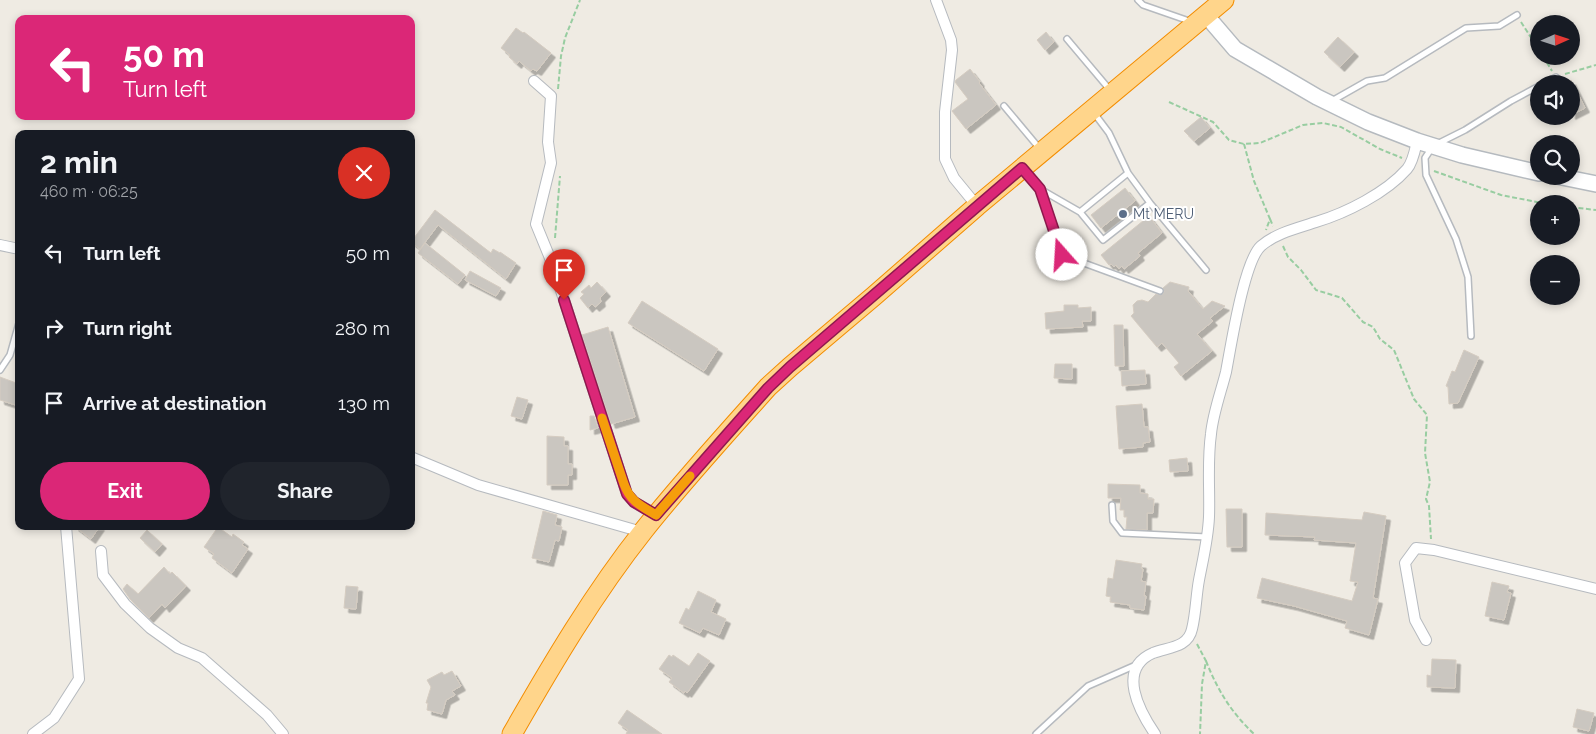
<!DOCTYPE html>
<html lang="en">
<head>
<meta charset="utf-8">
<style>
  :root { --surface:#171b24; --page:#20242c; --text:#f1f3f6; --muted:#9ea1a6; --accent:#db2777 }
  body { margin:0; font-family:Raleway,sans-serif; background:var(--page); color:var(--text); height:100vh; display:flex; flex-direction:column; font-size:19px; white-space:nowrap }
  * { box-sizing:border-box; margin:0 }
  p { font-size:16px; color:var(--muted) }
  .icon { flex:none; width:28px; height:28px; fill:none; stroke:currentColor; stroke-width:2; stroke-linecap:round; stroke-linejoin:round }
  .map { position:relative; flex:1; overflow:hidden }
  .side { position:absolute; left:15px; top:130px; width:400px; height:400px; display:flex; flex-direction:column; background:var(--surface); border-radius:10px; box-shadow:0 2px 8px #0003 }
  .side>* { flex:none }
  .guide { position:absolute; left:15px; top:15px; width:400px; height:105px; border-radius:10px; box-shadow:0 2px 8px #0003; background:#db2777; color:#fff; overflow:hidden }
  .needle { width:32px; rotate:87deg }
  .tools { position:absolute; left:1530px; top:15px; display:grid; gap:10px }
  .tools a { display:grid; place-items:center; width:50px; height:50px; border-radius:50%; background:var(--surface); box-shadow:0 2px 8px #0003; font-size:25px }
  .pin { position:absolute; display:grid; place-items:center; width:42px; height:42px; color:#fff; margin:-51px -21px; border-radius:50% 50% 50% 0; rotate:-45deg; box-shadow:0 0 5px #0007 }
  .pin .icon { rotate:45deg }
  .me { position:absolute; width:55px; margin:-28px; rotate:341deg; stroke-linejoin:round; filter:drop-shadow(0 0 4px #0008) }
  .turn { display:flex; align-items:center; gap:18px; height:105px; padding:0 25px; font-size:22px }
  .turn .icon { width:65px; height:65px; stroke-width:2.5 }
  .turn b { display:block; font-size:35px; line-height:42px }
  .round { display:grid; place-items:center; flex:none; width:52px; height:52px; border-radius:26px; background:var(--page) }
  .headline { display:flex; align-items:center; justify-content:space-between; height:85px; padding:0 25px }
  h1 { font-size:30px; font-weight:700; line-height:38px }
  .action { display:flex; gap:10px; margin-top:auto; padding:10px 25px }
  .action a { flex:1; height:58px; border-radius:30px; background:var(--accent); color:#fff; font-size:20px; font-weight:700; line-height:58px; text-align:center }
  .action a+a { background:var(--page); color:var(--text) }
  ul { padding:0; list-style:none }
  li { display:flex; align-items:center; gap:15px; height:75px; padding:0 25px }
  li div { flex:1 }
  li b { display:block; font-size:19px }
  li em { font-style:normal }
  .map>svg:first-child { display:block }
  .building { fill:#cac6c0; stroke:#d5ccc1; filter:url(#shadow) }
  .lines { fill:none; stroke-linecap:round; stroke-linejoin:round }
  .lane-casing { stroke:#b6babf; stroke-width:8 }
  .street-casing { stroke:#b6babf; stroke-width:12 }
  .secondary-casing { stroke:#b5babf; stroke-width:18 }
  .highway-casing { stroke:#f38d00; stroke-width:21 }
  .path { stroke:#98cda1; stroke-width:2; stroke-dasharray:5 2.5; stroke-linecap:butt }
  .lane { stroke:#fff; stroke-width:5 }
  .street { stroke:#fff; stroke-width:10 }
  .secondary { stroke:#fff; stroke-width:15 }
  .highway { stroke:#ffd58b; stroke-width:19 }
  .route-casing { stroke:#8e194d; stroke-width:12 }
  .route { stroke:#db2777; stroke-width:9 }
  .slow { stroke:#f59e0b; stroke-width:9 }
  .service-dot { fill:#5c6f8a; stroke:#fff; stroke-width:2 }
  .labels { text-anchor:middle; stroke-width:4; stroke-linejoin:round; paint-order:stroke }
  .service-label { font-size:14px; fill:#4e5e75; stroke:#fff; text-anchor:start }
</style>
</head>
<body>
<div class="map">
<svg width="1596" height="734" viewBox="0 0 1596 734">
  <defs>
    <filter id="shadow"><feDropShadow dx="4.5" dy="4.5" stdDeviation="0" flood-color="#0004"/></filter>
  </defs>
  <rect width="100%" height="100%" fill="#efebe3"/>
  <path class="building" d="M516,28L523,33L524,32L551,53L537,71L533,69L531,71L519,61L517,64L509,57L510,55L501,48Z
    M1046,32L1054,42L1045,50L1037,40Z
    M1338,37L1354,52L1340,67L1324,52Z
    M970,69L980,82L979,83L996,105L966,129L952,111L968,99L955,82L956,80Z
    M1571,80L1585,108L1571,115Z
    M1201,117L1210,128L1194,141L1184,131Z
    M1125,188L1135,201L1101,228L1091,215Z
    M435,210L491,253L493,249L500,253V252L516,263L506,279L438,225L420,249L411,242Z
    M1149,216L1162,233L1138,253L1140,256L1124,269L1122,266L1119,269L1116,265L1114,267L1111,264L1109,265L1101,255Z
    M425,243L465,275L458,284L418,253Z
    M470,271L501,288L496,296L465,280Z
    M597,282L606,292L600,298L601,302L595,307L592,304L588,308L580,298L584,294L581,292L589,285L591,288Z
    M1170,282L1189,287L1188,291L1203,309L1212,301L1225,306L1210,318L1213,321L1197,334L1212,351L1181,376L1174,367L1179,363L1162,343L1157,347L1131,316L1134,313L1133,305L1137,301L1142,300L1148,302L1156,294L1162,295L1164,292L1163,288Z
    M642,301L718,349L704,371L628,323Z
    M1064,305H1078V308L1091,307V321H1082L1083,327L1046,329L1045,313L1064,311Z
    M1114,325H1123L1124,366H1115Z
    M608,327L635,417L611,424L582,335Z
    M1464,350L1479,357L1458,403L1449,404L1448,387L1446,386L1452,371L1455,372Z
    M1055,364H1072V379L1054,378Z
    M1145,370L1146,384L1122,386L1121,371Z
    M0,377L19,384V406L0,400Z
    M517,397L528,400L522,419L511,416Z
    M1142,404L1144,427H1148L1150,442L1143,443V447L1119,449L1116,406Z
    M590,416H594L598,428L590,430Z
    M547,436L564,437V446H568V464H572V475H568V485H547Z
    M1187,458L1188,471L1170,472L1169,460Z
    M1108,484L1140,485V493L1148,494V499H1154L1153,513H1147V530L1126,529L1127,517H1124V510H1120L1121,498H1108Z
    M1226,509H1242V547H1227Z
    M543,511L557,515L555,525L562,527L559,541L555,540L549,562L532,558Z
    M1364,512L1386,516L1373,598L1378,599L1369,635L1345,628L1347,621L1294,606L1257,598L1262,578L1352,601L1358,582L1350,581L1356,543L1314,540L1315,537L1265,535L1266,513L1362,520Z
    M74,526H100L91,539Z
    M218,527L232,537L233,534L244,542L242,545L248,549L232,573L212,558L214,554L204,547Z
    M147,530L162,544L155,552L140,538Z
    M1116,560L1142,564L1141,568L1143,569L1141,581L1146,582L1144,596H1146L1144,610L1130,608V605L1110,602L1111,597L1106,596L1108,578L1113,579Z
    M164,567L170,574L172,572L186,586L165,608L162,604L149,618L130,599L123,589L127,584L138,594Z
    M1492,582L1509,586L1507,592L1511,593L1504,620L1485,616Z
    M346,586L358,587L356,609L344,608Z
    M698,591L716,600L711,612L726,619L719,635L703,628L700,633L679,623L686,608L689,610Z
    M698,653L710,661L687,693L685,691L684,693L669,682L672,678L659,669L669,655L672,657L673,655L689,666Z
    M1432,659L1456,660L1455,688L1427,687V675L1431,676Z
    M452,671L461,686L452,691L455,695L446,700L442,714L427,710L428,703H426L431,687L427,680L442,672L444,675Z
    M1577,709L1594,713L1589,731L1573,727Z
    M627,710L662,734H626L628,730L618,723Z"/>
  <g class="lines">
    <defs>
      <path id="lane" d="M1138,0L1143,5L1192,22
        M1067,39L1110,90
        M1543,84L1556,77L1562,84
        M1330,102L1367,81L1385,78L1466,28L1499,26L1517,15
        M1004,106L1040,149
        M1024,171L1040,189L1080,212L1128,173L1109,133L1094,113
        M1040,190L1062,255L1160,291
        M1150,203L1206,270
        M1080,212L1103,240L1150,203L1128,173
        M1471,336L1468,277L1456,239L1426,175L1425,158L1433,146L1465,130L1511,101L1539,86
        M0,370L10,355L19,323
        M1112,505L1113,521L1122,533L1207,537
        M1036,734L1088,686L1136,665"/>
      <path id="street" d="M936,0L951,40L952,50L945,112V159L954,178L977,206
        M534,81L551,96L548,142L551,163L536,224L552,263L627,494L634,502L656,515
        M0,245L19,249
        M411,457L478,485L642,532
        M101,551L103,575L125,604L150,628L178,648L202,658L267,715L283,734
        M1426,640L1415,620L1405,563L1416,548L1434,550L1596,589
        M33,734L54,718L79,679L66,526
        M1155,734C1140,712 1116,669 1153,653C1168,647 1188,648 1192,629C1196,613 1196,596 1199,580C1203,559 1208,539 1209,517C1210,490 1207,462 1211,434C1213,413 1221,392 1226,372C1231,346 1244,261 1261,246C1276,233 1298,228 1316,222C1346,213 1386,193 1407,169C1413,162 1415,150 1417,141"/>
      <path id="secondary" d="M1205,14L1235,49L1317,97L1368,122L1417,141L1462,155L1539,173
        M1557,176L1596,184"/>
      <path id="highway" d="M512,734C552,664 594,593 644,530C683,481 726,434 768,387L790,367L874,296L977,206L1224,0"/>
    </defs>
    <use href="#lane" class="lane-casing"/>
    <use href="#street" class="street-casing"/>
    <use href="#secondary" class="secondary-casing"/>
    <use href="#highway" class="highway-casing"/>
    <path class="path" d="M1521,22L1539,50
      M1543,56L1552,71
      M1565,74L1596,65
      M558,89L561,56L565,38L580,0
      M1169,102L1213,122L1229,140L1244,144L1260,143L1303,125L1323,123L1341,127L1380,149L1402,158
      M1244,144L1254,181L1270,219L1266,230
      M1434,171L1501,195L1547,204
      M1571,207L1596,210
      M1270,219L1273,226
      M555,238L560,176
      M1283,246L1288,257L1301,270L1316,290L1342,298L1363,322L1373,327L1380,339L1394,350L1414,399L1427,415L1425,453L1430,482L1426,499L1429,506L1431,539
      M1197,644L1206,661L1202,684L1200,734
      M1206,661C1218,691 1231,712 1254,734"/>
    <use href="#lane" class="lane"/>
    <use href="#street" class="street"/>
    <use href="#secondary" class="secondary"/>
    <use href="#highway" class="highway"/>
  </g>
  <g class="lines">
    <defs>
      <path id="route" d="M564,300L627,494L634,502L656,515L768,388L790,367L1022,168L1040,189L1062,255"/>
    </defs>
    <use href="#route" class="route-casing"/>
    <use href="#route" class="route"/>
    <path class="slow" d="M602,418L624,484C630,501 641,506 656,515L690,476"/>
  </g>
  <circle class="service-dot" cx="1123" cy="214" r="5"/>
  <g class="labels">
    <g class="service-label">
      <text x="1133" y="219">Mt MERU</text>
    </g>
  </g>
</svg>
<div class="tools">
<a><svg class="needle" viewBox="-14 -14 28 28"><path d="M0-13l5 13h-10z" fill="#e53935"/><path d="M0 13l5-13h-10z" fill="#9ea1a6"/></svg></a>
<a><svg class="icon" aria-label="sound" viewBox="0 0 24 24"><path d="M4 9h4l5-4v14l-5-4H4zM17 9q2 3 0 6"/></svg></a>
<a><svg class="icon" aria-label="search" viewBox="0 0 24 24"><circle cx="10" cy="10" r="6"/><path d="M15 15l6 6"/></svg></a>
<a>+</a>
<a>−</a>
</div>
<div class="pin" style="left:564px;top:300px;background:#d93025"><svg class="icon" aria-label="arrive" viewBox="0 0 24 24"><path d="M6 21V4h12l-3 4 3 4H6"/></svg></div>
<svg class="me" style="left:1062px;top:255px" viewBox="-20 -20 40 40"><circle r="19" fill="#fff"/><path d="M0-13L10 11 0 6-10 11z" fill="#db2777"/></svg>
<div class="guide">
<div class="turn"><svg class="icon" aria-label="left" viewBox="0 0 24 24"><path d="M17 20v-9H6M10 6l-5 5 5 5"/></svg><div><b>50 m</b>Turn left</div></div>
</div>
<section class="side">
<div class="headline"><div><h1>2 min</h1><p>460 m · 06:25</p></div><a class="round" style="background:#d93025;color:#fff"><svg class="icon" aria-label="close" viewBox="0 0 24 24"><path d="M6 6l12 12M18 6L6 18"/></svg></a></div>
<ul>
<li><svg class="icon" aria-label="left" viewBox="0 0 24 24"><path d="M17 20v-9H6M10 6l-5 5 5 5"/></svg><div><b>Turn left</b></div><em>50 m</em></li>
<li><svg class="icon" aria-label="right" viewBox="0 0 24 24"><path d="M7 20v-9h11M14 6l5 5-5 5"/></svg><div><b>Turn right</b></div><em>280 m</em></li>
<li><svg class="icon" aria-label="arrive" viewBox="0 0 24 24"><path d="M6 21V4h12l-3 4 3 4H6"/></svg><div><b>Arrive at destination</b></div><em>130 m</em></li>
</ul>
<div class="action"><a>Exit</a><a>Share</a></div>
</section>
</div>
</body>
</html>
